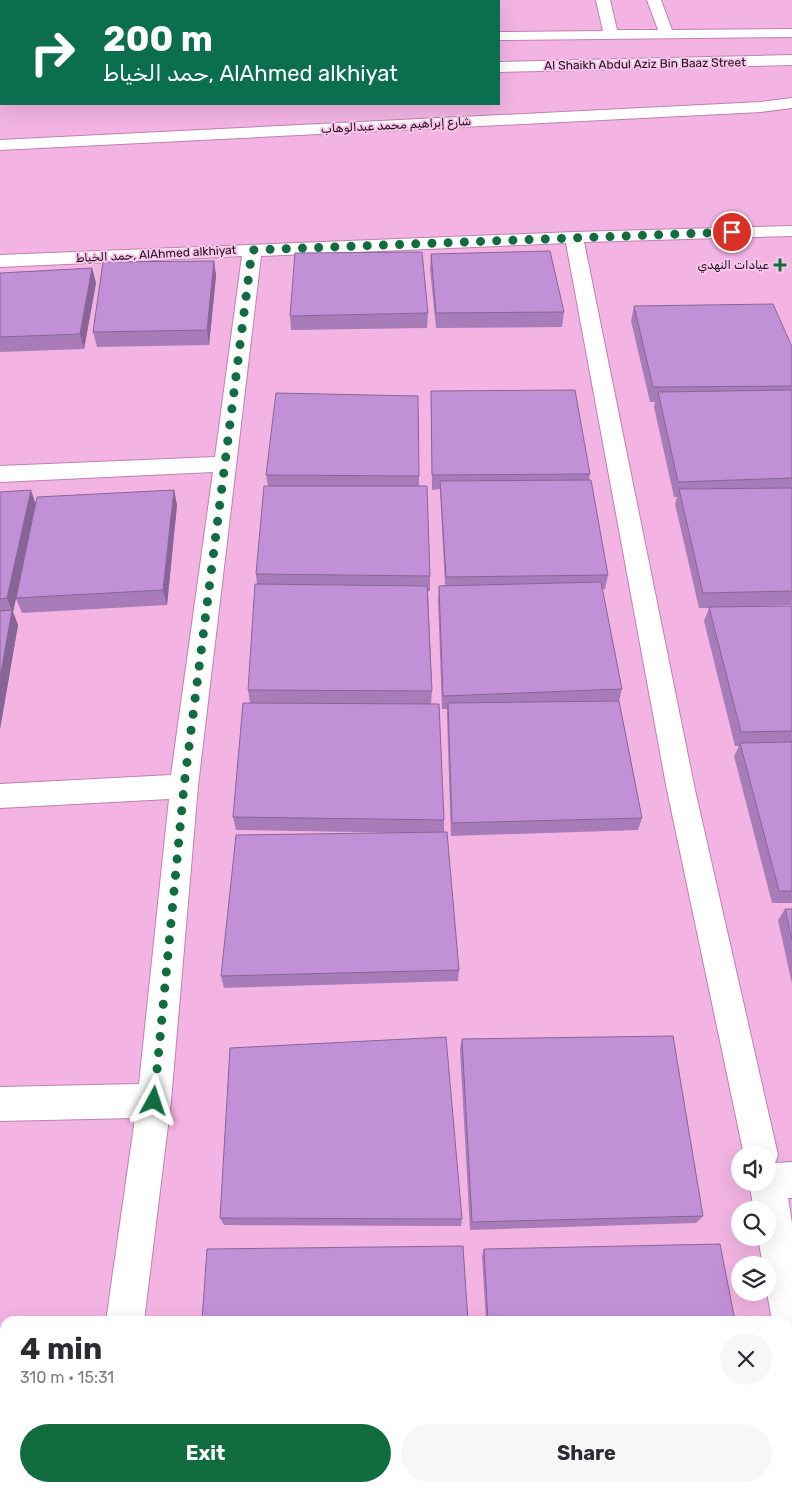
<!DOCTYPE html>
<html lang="en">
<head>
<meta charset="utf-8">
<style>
  :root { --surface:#fff; --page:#f7f7f7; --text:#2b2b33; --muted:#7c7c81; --accent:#116c3f }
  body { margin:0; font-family:Rubik,Vazirmatn,sans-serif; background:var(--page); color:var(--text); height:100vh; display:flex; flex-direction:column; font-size:19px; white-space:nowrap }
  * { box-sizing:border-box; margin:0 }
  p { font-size:16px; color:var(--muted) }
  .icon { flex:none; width:28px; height:28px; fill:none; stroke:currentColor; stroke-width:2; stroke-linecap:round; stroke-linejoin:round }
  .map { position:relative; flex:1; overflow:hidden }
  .sheet { position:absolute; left:0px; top:1316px; width:792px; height:176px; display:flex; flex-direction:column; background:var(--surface); border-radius:15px 15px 0 0; box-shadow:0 5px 20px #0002 }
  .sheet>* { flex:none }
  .guide { position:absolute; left:0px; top:0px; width:500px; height:105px; box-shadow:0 5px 20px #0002; background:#0b6e4f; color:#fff; overflow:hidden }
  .controls { position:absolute; left:731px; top:1146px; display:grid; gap:10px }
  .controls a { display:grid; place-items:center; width:45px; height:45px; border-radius:50%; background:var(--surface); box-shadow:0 5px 20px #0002; font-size:25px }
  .pin { position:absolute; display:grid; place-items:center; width:42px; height:42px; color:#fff; margin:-21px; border:2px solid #fff; border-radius:50%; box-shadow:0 1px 5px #0007 }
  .me { position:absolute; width:55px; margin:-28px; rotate:5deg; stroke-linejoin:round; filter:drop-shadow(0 0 4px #0008) }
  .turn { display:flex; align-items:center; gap:18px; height:105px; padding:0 20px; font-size:22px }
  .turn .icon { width:65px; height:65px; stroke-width:2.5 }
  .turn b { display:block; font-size:35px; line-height:42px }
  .round { display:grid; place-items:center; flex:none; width:52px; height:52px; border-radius:26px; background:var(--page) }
  .head { display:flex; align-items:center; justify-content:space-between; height:85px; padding:0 20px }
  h1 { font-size:30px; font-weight:700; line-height:38px }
  .action { display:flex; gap:10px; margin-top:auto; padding:10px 20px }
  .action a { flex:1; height:58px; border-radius:30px; background:var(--accent); color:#fff; font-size:20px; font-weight:700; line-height:58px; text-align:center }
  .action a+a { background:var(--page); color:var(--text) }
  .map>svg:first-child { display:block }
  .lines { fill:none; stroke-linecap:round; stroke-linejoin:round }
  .minor-casing { stroke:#be82b0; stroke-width:2 }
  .major-casing { stroke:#be82b0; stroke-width:2 }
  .minor { fill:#fff; fill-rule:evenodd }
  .major { fill:#fff; fill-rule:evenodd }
  .wall { fill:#a77cb9 }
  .shaded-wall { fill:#886596 }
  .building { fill:#c290d7; stroke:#886596 }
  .route { stroke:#116c3f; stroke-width:9; stroke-dasharray:0 16.2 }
  .poi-dot { fill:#116c3f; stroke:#f9c6ec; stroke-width:2 }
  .labels { text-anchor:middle; stroke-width:4; stroke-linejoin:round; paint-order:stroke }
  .far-street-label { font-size:12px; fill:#230d1e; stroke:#f9c6ec }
  .far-poi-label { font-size:12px; fill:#230d1e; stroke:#f9c6ec; text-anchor:end }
</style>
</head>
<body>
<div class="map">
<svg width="792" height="1492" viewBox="0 0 792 1492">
  <rect width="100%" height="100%" fill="#f3b4e3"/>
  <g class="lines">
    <defs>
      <path id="minor" d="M360,0H374V1H360Z
        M792,98V108L761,112L0,150V140L761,102Z
        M792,226V236L584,242L695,790L778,1155L775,1163L792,1162V1198H788L792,1223V1348L788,1346V1321H772L767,1292L768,1265H763L758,1238H768V1210H754L749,1182H768V1155H744L667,790L566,243L261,256L198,786L171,1101L144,1321H106L135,1118L0,1121V1087L139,1084L169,799L0,808V784L171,775L213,472L0,482V466L215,457L242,256L0,267V255L574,232Z
        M83,1488H123V1492H83Z"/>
      <path id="major" d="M596,0H610L617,30H658L647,0H661L672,30L792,29V37L499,40V32L603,31Z
        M0,44H1V52H0Z
        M792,55V65L499,72V62Z
        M0,75H1V85H0Z"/>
    </defs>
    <use href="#minor" class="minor-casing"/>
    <use href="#major" class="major-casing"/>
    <use href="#minor" class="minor"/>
    <use href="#major" class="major"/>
  </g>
  <path class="wall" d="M431,254L564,312L562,327L436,328L430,269Z
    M214,261L216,276L209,345L97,347L93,332Z
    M92,268L96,283L84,349L0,352V273Z
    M634,306L792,347V605L763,606H792V903H772L734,756L739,746H735L704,621L709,608H699L675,504L677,497H674L654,407L655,402H650L631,321Z
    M428,313L427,328L291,330L290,316Z
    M431,391L590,474L589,480L608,575L605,589L602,590L622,689L619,701L642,818L638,830L451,836L447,717V709H442L438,600L439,586L445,585L440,489L432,490Z
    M266,475L419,476V486L430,576V591H428L432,691L431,704L444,820V832L459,970L458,981L224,988L221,976L412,833L236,830L233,817L250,703L248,690L257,584L256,574L268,486Z
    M174,490L177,505L167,605L22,613L16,599L13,612L18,625L0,729V492L36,502Z
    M785,909H792V984L778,920Z
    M462,1039L703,1216L696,1223L470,1230L460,1049Z
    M220,1218L462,1219L461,1226L224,1225Z
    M484,1249L735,1321H486L482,1256Z
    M496,1488H767L768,1492H496Z"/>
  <path class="shaded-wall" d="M214,261L216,276L209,345L207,330Z
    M92,268L96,283L84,349L80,334Z
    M31,490L36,505L13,612L18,625L0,729V679L12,611L7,598Z
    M174,490L177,505L167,605L163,590Z"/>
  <path class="building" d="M550,251L564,312L436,313L431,254Z
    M422,252L428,313L290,316L295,253Z
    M214,261L207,330L93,332L103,262Z
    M92,268L80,334L0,337V273Z
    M773,304L792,347V386L653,387L634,306Z
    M575,390L590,474L432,475L431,391Z
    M792,390V478L678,482L658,392Z
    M276,393L418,396L419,476L266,475Z
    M591,480L608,575L446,577L440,481Z
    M264,486H427L430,576L256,574Z
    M792,488V591L703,593L679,489Z
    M31,490L7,598L0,599V492Z
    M174,490L163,590L16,598L37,497Z
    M601,582L622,689L443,696L439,586Z
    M255,584L427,586L432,691L248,690Z
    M792,606V731L741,732L709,607Z
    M12,610L0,679V611Z
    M619,701L642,818L452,823L448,703Z
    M243,703L439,704L444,820L233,817Z
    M792,742V891H779L740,743Z
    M447,832L459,970L221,976L236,835Z
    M785,909H792V940Z
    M673,1036L703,1216L472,1222L462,1039Z
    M446,1037L462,1219L220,1218L230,1048Z
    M720,1244L735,1321H488L484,1249Z
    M463,1246L468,1321H202L207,1249Z
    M189,1488H479V1492H189Z
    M498,1488H767L768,1492H499Z"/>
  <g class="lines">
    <path class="route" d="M154,1101L184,786L252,250L732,232"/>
  </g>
  <path class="poi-dot" d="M777.5 257.5h5v5h5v5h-5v5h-5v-5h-5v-5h5z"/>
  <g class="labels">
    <g class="far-street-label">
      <text transform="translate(645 64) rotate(-1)" y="4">Al Shaikh Abdul Aziz Bin Baaz Street</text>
      <text transform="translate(396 125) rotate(-3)" y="4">شارع إبراهيم محمد عبدالوهاب</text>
      <text transform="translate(156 254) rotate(-3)" y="4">حمد الخياط, AlAhmed alkhiyat</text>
    </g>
    <g class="far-poi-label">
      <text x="769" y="269">عيادات النهدي</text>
    </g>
  </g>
</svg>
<div class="controls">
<a><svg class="icon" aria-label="sound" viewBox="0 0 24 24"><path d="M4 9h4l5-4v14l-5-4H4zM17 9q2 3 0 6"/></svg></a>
<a><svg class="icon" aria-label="search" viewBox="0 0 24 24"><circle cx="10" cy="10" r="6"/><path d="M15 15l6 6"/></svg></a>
<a><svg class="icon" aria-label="layers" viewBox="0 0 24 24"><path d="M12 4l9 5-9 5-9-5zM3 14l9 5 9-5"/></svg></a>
</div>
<div class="pin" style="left:732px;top:232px;background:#d93025"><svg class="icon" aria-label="arrive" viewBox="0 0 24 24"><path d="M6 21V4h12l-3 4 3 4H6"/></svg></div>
<svg class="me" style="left:154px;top:1101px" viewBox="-20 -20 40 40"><path d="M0-17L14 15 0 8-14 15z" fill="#116c3f" stroke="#fff" stroke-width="4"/></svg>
<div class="guide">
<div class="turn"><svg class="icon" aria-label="right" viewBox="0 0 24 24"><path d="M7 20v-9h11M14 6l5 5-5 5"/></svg><div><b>200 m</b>حمد الخياط, AlAhmed alkhiyat</div></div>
</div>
<section class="sheet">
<div class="head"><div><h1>4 min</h1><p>310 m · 15:31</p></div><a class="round"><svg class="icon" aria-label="close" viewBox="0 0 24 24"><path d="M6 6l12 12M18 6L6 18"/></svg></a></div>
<div class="action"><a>Exit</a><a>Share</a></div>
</section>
</div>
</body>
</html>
